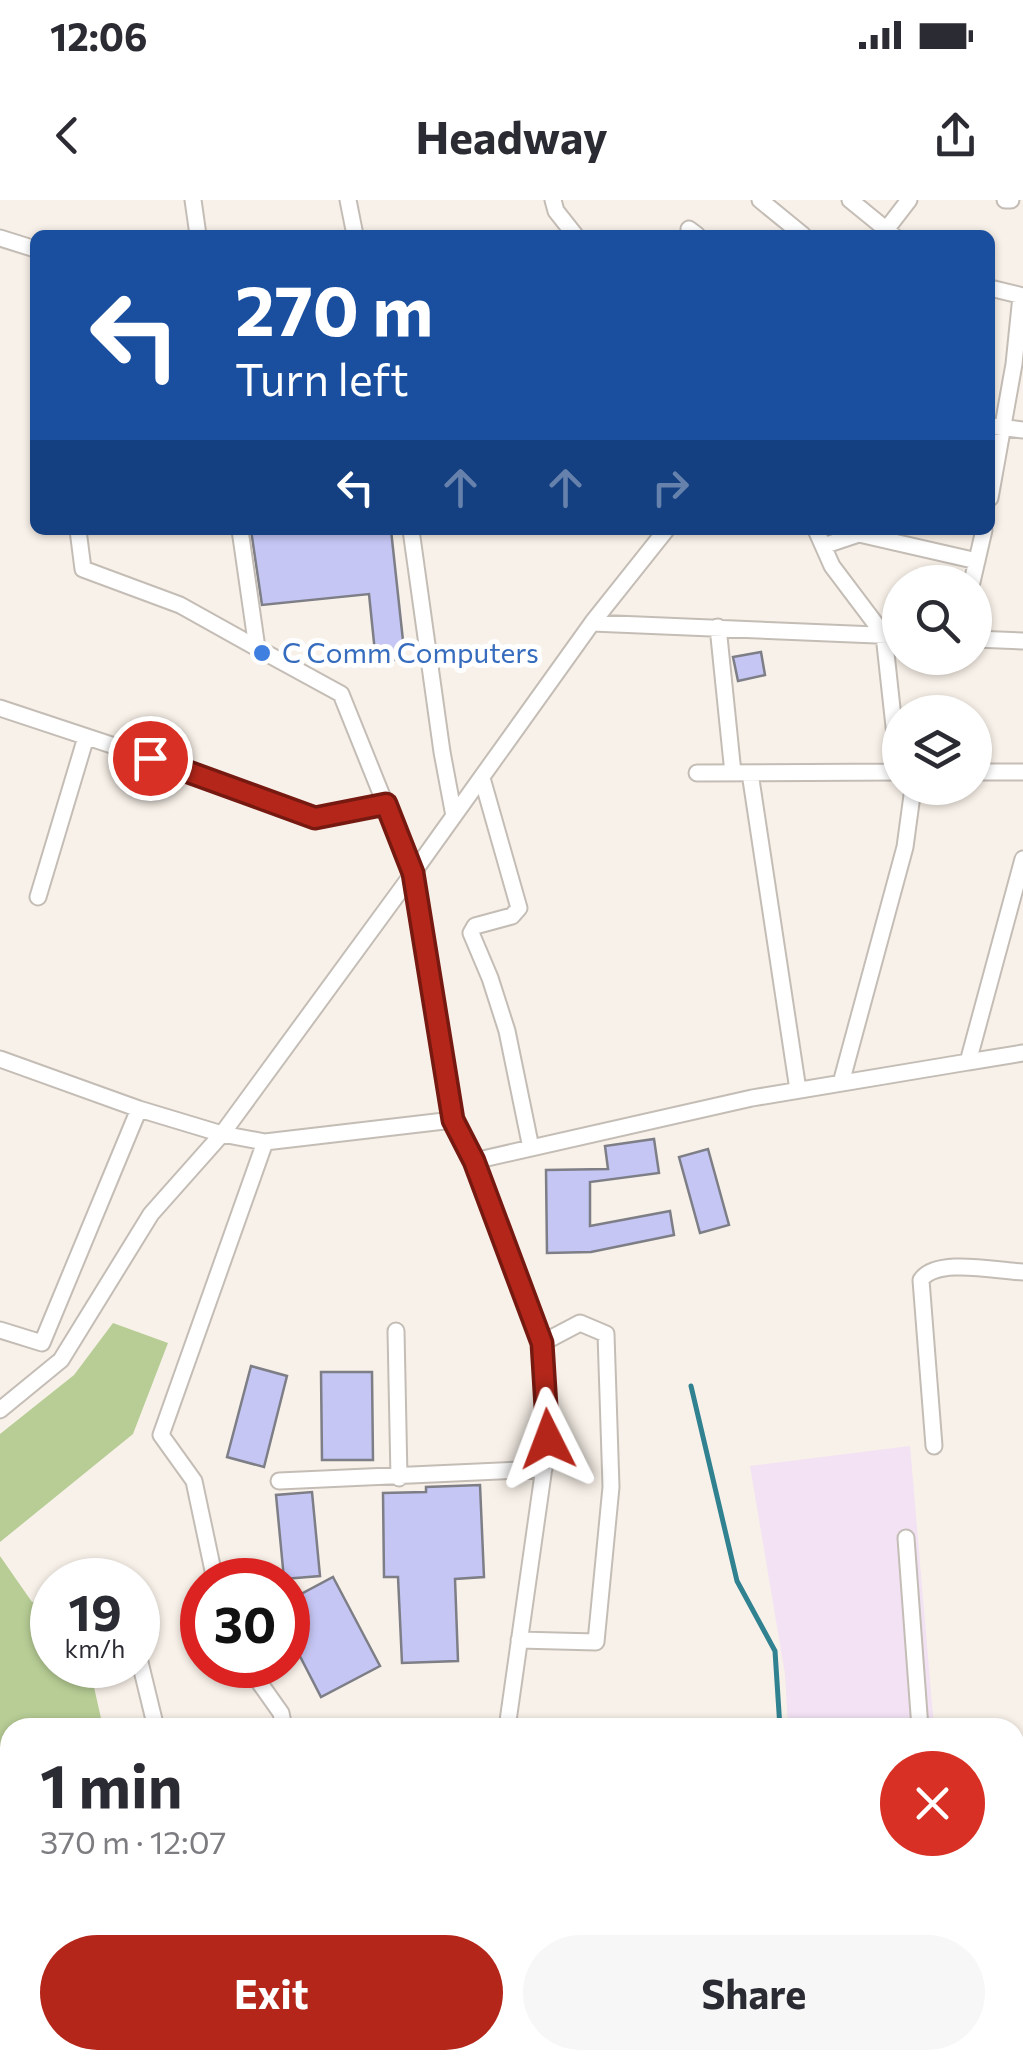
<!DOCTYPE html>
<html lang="en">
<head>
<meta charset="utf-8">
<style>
  :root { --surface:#fff; --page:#f7f7f7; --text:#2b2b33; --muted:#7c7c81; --accent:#b4261a }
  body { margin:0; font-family:Commissioner,sans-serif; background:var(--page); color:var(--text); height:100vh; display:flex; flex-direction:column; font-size:38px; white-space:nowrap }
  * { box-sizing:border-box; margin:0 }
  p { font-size:32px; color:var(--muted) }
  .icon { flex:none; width:55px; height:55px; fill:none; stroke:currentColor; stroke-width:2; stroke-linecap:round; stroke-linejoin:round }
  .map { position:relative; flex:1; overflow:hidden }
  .side { position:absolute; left:0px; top:1518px; width:1025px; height:352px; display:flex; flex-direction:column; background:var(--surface); border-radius:30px 30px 0 0; box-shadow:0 2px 8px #0004 }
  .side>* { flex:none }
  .banner { position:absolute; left:30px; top:30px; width:965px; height:305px; border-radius:15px; box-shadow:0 2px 8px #0004; background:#1a4fa0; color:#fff; overflow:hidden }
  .buttons { position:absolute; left:882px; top:365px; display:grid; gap:20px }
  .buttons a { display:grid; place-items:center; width:110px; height:110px; border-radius:50%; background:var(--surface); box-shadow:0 2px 8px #0004; font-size:50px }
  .speed { position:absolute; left:30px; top:1358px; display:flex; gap:20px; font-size:50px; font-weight:700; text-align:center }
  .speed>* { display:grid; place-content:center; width:130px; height:130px; border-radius:50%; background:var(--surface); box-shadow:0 2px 8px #0004; line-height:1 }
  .speed small { font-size:25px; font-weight:400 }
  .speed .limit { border:15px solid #d22; background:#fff; color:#111 }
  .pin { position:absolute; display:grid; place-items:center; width:85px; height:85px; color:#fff; margin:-42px; border:5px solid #fff; border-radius:50%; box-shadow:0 2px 10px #0007 }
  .me { position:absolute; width:110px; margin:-55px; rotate:357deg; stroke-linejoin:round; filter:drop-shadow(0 0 8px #0008) }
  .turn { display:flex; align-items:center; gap:35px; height:210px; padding:0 40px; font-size:45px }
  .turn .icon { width:130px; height:130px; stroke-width:2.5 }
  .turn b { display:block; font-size:70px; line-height:85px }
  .lanes { display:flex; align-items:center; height:95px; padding:0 40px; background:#0003; justify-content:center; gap:50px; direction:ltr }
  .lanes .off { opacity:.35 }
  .round { display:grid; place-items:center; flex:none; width:105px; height:105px; border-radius:52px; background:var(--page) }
  .headline { display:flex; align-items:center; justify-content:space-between; height:170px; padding:0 40px }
  h1 { font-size:60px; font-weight:700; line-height:75px }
  .primary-button { display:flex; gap:20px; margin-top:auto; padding:20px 40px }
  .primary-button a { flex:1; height:115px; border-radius:60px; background:var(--accent); color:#fff; font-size:40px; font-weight:700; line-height:115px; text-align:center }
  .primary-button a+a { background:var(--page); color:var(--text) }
  .status { display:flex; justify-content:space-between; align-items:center; height:70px; padding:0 50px; background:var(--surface); direction:ltr }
  .status svg { height:28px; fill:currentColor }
  header { display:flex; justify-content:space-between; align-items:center; height:130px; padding:0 40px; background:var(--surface); font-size:45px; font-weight:700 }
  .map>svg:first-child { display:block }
  .commercial { fill:#f2e2f4 }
  .green { fill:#b7cd95 }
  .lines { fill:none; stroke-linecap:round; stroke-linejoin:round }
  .stream { stroke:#308291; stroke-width:5 }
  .building { fill:#c5c6f4; stroke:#7d7e86; stroke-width:2.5 }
  .minor-casing { stroke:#c4bdb6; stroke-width:19 }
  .minor { stroke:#fff; stroke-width:15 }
  .route-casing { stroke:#751911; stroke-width:25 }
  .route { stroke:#b4261a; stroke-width:18 }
  .shop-dot { fill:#3f7fe0; stroke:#fff; stroke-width:4 }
  .labels { text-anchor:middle; stroke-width:10; stroke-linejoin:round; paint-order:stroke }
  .shop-label { font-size:28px; fill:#366cbe; stroke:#fff; text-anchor:start }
</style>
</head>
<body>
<div class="status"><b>12:06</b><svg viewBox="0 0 49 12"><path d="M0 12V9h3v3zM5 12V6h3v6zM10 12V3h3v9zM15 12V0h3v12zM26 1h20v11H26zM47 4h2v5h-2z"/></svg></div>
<header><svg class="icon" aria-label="back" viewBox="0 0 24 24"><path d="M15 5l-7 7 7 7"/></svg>Headway<svg class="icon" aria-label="share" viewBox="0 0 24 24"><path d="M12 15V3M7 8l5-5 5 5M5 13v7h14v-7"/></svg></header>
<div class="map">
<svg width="1023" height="1868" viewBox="0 0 1023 1868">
  <rect width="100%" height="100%" fill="#f8f1e9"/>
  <path class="commercial" d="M910,1246L934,1527H788L785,1474L750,1266Z"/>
  <path class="green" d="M113,1123L168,1143L133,1234L0,1342V1234L74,1175Z
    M0,1356L32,1402L52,1398V1465H89L103,1527L10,1528V1723L3,1724L0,1711Z"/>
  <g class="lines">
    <path class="stream" d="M691,1186L737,1381L775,1451L780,1528
      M762,1868L765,1860"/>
  </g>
  <path class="building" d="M251,330H391L405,459L376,462L369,394L262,405Z
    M761,452L765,475L738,481L733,457Z
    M654,939L659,973L590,982V1026L670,1011L674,1035L591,1052L547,1053L546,970L608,969L605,946Z
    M708,949L729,1025L700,1033L679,957Z
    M251,1166L287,1176L264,1267L227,1257Z
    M321,1172H372L373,1260H322Z
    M480,1285L484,1377L455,1379L458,1461L402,1463L398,1377H384L383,1293L426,1292V1287Z
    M312,1292L320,1376L284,1379L276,1295Z
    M333,1377L380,1466L321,1497L288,1433V1401Z"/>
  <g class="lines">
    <defs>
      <path id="minor" d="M193,0L198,35
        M348,0L355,35
        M553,0L556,11L575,35
        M760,0L803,35
        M850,0L893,35
        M1005,0H1011
        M689,29L697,35
        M882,35L909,0
        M0,38L35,49
        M990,88L1023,96
        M990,226L1023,230
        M990,298L1014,164L1021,96
        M78,330L83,369L180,405L257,448
        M411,330L442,552L454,616
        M816,330L832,366L884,435L899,572
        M823,346L859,334L977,361
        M972,382L984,330
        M592,423L900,436
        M718,427L733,573
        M975,439L1023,441
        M0,508L181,568L315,618L386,604
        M975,572H1023
        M697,573L900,572
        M750,573L798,890
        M482,578L519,708L512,716L475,726L471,733L490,778L507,831L531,948
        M38,697L86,537
        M0,859L139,909L222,934L265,942L453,920
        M968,862L1023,853
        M841,883L905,647L913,588
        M474,961L752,898L968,862L1023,659
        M0,1130L42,1143L139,909
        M396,1131L399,1278
        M0,1210L61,1160L151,1014L222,934L413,673L341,494L257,448L240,330
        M934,1246L921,1080C936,1057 997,1071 1023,1072
        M279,1281L544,1269
        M906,1338L920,1528
        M215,1380L194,1281L161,1235L265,942
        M519,1440L596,1442L611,1287L606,1134L580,1123L542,1143
        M138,1454L156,1528
        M247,1465L281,1513L284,1528
        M507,1528L548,1239L542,1143L474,961L453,920L413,673L592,423L666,330
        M1015,1583L1023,1584
        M1015,1719L1023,1718
        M0,1755L10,1753
        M1015,1852L1023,1851
        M970,1860V1868
        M499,1868L503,1860
        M895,1868L948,1860"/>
    </defs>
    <use href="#minor" class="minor-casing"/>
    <use href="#minor" class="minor"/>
  </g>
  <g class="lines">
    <defs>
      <path id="route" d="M150,558L315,618L386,604L413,673L453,920L474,961L542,1143L548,1239"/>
    </defs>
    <use href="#route" class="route-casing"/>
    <use href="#route" class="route"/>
  </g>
  <circle class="shop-dot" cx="262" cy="453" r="10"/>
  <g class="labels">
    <g class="shop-label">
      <text x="282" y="463">C Comm Computers</text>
    </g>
  </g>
</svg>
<div class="buttons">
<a><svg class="icon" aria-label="search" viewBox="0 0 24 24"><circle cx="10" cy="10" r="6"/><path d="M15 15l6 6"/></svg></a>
<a><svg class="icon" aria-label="layers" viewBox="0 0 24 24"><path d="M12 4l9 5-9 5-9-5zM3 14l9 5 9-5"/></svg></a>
</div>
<div class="speed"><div>19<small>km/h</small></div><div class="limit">30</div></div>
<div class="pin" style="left:150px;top:558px;background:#d93025"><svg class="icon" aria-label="arrive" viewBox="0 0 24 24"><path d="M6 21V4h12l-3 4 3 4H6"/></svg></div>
<svg class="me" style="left:548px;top:1239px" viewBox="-20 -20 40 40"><path d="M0-17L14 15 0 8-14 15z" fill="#b4261a" stroke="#fff" stroke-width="4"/></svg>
<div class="banner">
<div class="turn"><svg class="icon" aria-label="left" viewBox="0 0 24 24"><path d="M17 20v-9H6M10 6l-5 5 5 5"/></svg><div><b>270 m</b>Turn left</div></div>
<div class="lanes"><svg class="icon" aria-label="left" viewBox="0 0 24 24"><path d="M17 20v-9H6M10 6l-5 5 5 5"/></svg><svg class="icon off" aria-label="ahead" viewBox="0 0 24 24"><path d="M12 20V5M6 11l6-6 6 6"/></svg><svg class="icon off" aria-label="ahead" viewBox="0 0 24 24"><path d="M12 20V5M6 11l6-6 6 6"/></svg><svg class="icon off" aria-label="right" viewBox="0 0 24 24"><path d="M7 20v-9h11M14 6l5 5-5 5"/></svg></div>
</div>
<section class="side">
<div class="headline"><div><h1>1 min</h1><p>370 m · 12:07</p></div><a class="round" style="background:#d93025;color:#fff"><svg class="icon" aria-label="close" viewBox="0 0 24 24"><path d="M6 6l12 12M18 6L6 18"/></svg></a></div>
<div class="primary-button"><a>Exit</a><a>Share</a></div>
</section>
</div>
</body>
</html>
